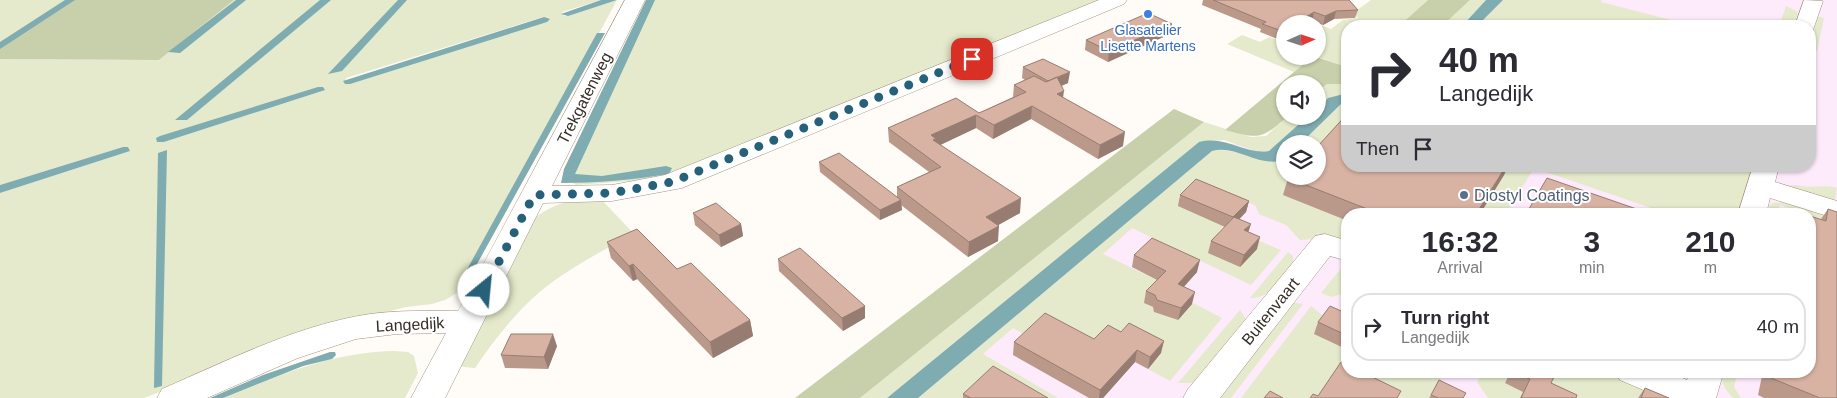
<!DOCTYPE html>
<html lang="en">
<head>
<meta charset="utf-8">
<style>
  :root { --surface:#fff; --page:#f2f2f3; --text:#2b2b33; --muted:#7c7c81; --line:#e1e1e2 }
  body { margin:0; font-family:Arial,sans-serif; background:var(--page); color:var(--text); height:100vh; display:flex; flex-direction:column; font-size:19px; white-space:nowrap }
  * { box-sizing:border-box; margin:0 }
  p { font-size:16px; color:var(--muted) }
  .icon { flex:none; width:28px; height:28px; fill:none; stroke:currentColor; stroke-width:2; stroke-linecap:round; stroke-linejoin:round }
  .map { position:relative; flex:1; overflow:hidden }
  .side { position:absolute; left:1341px; top:208px; width:475px; height:170px; display:flex; flex-direction:column; background:var(--surface); border-radius:20px; box-shadow:0 1px 4px #0004 }
  .side>* { flex:none }
  .guide { position:absolute; left:1341px; top:20px; width:475px; height:152px; border-radius:20px; box-shadow:0 1px 4px #0004; background:#fff; color:var(--text); overflow:hidden }
  .needle { width:32px; rotate:87deg }
  .tools { position:absolute; left:1276px; top:15px; display:grid; gap:10px }
  .tools a { display:grid; place-items:center; width:50px; height:50px; border-radius:50%; background:var(--surface); box-shadow:0 1px 4px #0004; font-size:25px }
  .pin { position:absolute; display:grid; place-items:center; width:42px; height:42px; color:#fff; margin:-21px; border-radius:10px; box-shadow:0 2px 8px #0006 }
  .me { position:absolute; width:55px; margin:-28px; rotate:28deg; stroke-linejoin:round; filter:drop-shadow(0 0 4px #0008) }
  .turn { display:flex; align-items:center; gap:18px; height:105px; padding:0 15px; font-size:22px }
  .turn .icon { width:65px; height:65px; stroke-width:2.5 }
  .turn b { display:block; font-size:35px; line-height:42px }
  .then { display:flex; align-items:center; height:48px; padding:0 15px; background:#0003; gap:10px; font-size:19px }
  .eta { display:flex; justify-content:space-evenly; align-items:center; height:85px; text-align:center }
  .eta b { font-size:30px; font-weight:800; line-height:35px }
  ul { padding:0; list-style:none }
  li { display:flex; align-items:center; gap:15px; height:68px; margin:0 10px 8px; padding:0 5px; border:2px solid var(--line); border-radius:20px }
  li div { flex:1 }
  li b { display:block; font-size:19px }
  li em { font-style:normal }
  .map>svg:first-child { display:block }
  .industrial { fill:#fdebfc; fill-rule:evenodd }
  .green { fill:#e4eacb; fill-rule:evenodd }
  .forest { fill:#c8cfab }
  .water { fill:#7eacb0 }
  .lines { fill:none; stroke-linecap:round; stroke-linejoin:round }
  .minor-casing { stroke:#a3917d; stroke-width:1 }
  .minor { fill:#fff; fill-rule:evenodd }
  .wall { fill:#ba998b }
  .shaded-wall { fill:#977d71 }
  .building { fill:#d8b2a2; stroke:#977d71 }
  .route { stroke:#266179; stroke-width:9; stroke-dasharray:0 16.2 }
  .shop-dot { fill:#3f7fe0; stroke:#fff; stroke-width:2 }
  .service-dot { fill:#5c6f8a; stroke:#fff; stroke-width:2 }
  .labels { text-anchor:middle; stroke-width:4; stroke-linejoin:round; paint-order:stroke }
  .far-shop-label { font-size:14px; fill:#366cbe; stroke:#fff }
  .street-label { font-size:16px; fill:#352d25; stroke:#fff }
  .service-label { font-size:16px; fill:#4e5e75; stroke:#fff; text-anchor:start }
</style>
</head>
<body>
<div class="map">
<svg width="1837" height="398" viewBox="0 0 1837 398">
  <rect width="100%" height="100%" fill="#fffbf6"/>
  <path class="industrial" d="M1496,0H1837V398H907L1209,143L1285,146V176H1318V144H1287L1348,98V166H1810V26H1468ZM1348,214H1810V371H1348Z"/>
  <path class="green" d="M0,0H71L0,46Z
    M234,0H601L562,12L564,16L617,0L460,291L445,300L432,304L406,307L330,326L144,398H0V193L130,151L128,147H123L0,185V59L159,60ZM543,17L549,20L345,84L346,78ZM325,90L164,142H157Z
    M654,0H1104L682,171L646,180L576,185L569,180Z
    M1371,0H1428L1399,26H1348L1347,67L1315,56H1318V24H1285L1302,18L1331,29L1343,20L1358,18L1353,13Z
    M1470,0H1486L1462,26H1442Z
    M1503,0H1602L1601,2L1694,26H1477Z
    M1786,6L1798,12L1794,26H1779Z
    M1817,16L1824,18L1817,51L1810,52Z
    M1242,35L1260,42L1269,37L1280,41L1285,38V56H1313L1294,72L1227,44Z
    M1333,82L1347,84V95L1328,98L1318,108V91L1327,84Z
    M1347,102L1348,166H1753L1739,214H1669L1534,168L1506,214H1348L1347,245L1318,233L1315,239L1300,240L1286,225L1259,214L1255,205L1194,181L1178,197L1224,226L1218,232L1225,236H1247L1281,250L1251,285L1132,228L1103,254L1163,283L1144,303L1154,308V312L1178,320L1193,303L1222,318L1170,381L1148,369L1161,354C1112,352 1055,355 1013,328L983,354L1058,398H918L1212,151C1234,145 1259,167 1285,159V176H1318V144H1300L1341,104Z
    M1288,116H1308L1269,151H1255L1224,140L1199,142L887,398H860L1204,122L1251,137L1266,136Z
    M1797,185C1810,189 1823,184 1837,188L1834,205L1786,186Z
    M600,198L634,234C600,252 563,271 534,297C512,317 492,343 475,368L463,367L459,364L535,218C557,201 573,200 600,198Z
    M1786,202L1837,216V224L1780,205L1777,214H1765L1772,203Z
    M1288,252L1293,256V263C1281,277 1271,299 1250,298Z
    M1343,266H1347V278L1345,281L1347,292L1332,297L1321,293Z
    M1295,303L1303,304L1231,398H1215L1291,304Z
    M1311,306L1326,318L1347,350L1348,371H1445L1430,398H1241Z
    M1240,310L1246,319L1193,383H1178Z
    M394,351L408,352L414,356L418,373L405,398H223C280,375 332,352 394,351Z
    M1483,371H1602L1665,398H1488L1477,382Z
    M1723,371H1738L1734,387L1741,398H1733C1725,389 1720,383 1723,371Z"/>
  <path class="forest" d="M71,0H234L159,60L0,59V46Z
    M1428,0H1470L1442,26H1399Z
    M1313,56L1347,67V84H1327L1318,91V84H1285V116H1288C1261,140 1260,139 1225,130Z
    M1174,109L1204,122L860,398H795Z"/>
  <path class="water" d="M65,0H75L0,49V42Z
    M236,0H246L180,53L168,52Z
    M320,0H331L187,120H175Z
    M398,0H407L342,71L328,74Z
    M601,0H617L568,16L561,14Z
    M646,0H655L575,174L602,176L666,166L672,168L669,174C632,180 597,183 561,183L564,169Z
    M1486,0H1503L1477,26H1462Z
    M544,17L550,19L547,22L350,84H345L343,81Z
    M597,33H605L472,273L464,275Z
    M318,87H323L325,90L164,142H157L156,138L160,136Z
    M1344,94L1347,95V102L1341,104L1300,144H1285L1284,160C1258,168 1236,144 1212,151L918,398H887L1199,142C1227,135 1244,155 1269,151L1308,116H1318V108L1328,98Z
    M123,147H128L130,151L0,193V185Z
    M167,150L162,386L154,388L158,153Z
    M330,352H335L336,355L332,359L303,366L223,398H210L263,375Z"/>
  <g class="lines">
    <defs>
      <path id="minor" d="M625,0H645L552,186L612,185L665,175L1099,0H1127L1124,4L682,188L612,201L543,203L445,398H411L446,333L397,334L356,339L298,358L207,398H157L162,389C229,360 297,325 370,314C399,310 428,311 458,311Z
        M1804,0L1823,1L1813,30L1810,31V26H1795Z
        M1753,166H1779L1775,182L1837,201V219L1770,198L1766,214H1738Z
        M1325,234L1348,241V261L1330,256L1220,398H1183L1188,389L1315,236Z
        M1615,371H1666L1687,380L1690,371H1724L1716,398H1662L1620,380Z"/>
    </defs>
    <use href="#minor" class="minor-casing"/>
    <use href="#minor" class="minor"/>
  </g>
  <path class="wall" d="M1203,0H1349L1358,10L1355,18L1334,19L1323,25L1312,21L1285,24V37L1280,40L1260,32L1261,29L1202,5Z
    M1170,34L1108,62L1085,50L1086,40Z
    M1023,67L1068,83L1061,86L1063,98L1123,146L1098,159L1031,119L993,139L976,128L940,145L1020,213L998,225V241L968,257L901,205L902,210L880,220L820,172L819,162L897,197V187L929,172L889,142L888,128L979,113L1013,97L1014,85L1025,80L1022,78Z
    M1348,166H1508L1504,175L1480,214H1348V221L1283,195L1288,178Z
    M1180,195L1249,201L1246,212L1239,219L1248,232L1257,249L1240,267L1208,253L1211,241L1225,227L1178,206Z
    M1828,209L1837,398H1764L1758,395L1763,371H1810L1821,219Z
    M693,213L741,224L743,236L721,247L695,225Z
    M607,242L677,269L750,320L753,336L713,358L637,279L633,281L611,258Z
    M1134,255L1197,272L1184,287L1192,304L1178,320L1154,312L1153,307L1144,303L1146,291L1157,280L1132,267Z
    M778,259L865,306V318L843,331L779,271Z
    M1348,314V350L1314,334L1318,322Z
    M1094,339L1161,353L1148,369L1135,362L1103,398H1089L1013,355L1014,342Z
    M557,346L548,369L505,368L501,355Z
    M1511,371H1557L1551,383L1576,398H1520L1523,392L1505,383Z
    M1645,388L1669,398H1638Z
    M963,394L1048,398H963Z
    M1431,395L1464,398H1429Z"/>
  <path class="shaded-wall" d="M1336,11L1334,19L1323,25L1325,16Z
    M1314,12L1312,21L1307,24H1295Z
    M1172,24L1170,34L1108,62L1109,51Z
    M1285,30V37L1280,40L1282,31Z
    M1070,72L1068,83L1047,92L1048,81Z
    M1064,91L1062,104L1057,94Z
    M1032,106L1031,119L993,139L994,125Z
    M976,115V128L936,147L931,135Z
    M1125,132L1123,146L1098,159L1100,145Z
    M1506,166H1508L1504,175L1480,214H1476Z
    M1021,198L1020,213L986,232V217Z
    M901,200L902,210L880,220V210Z
    M1249,201L1246,212L1230,229L1233,217Z
    M741,224L743,236L721,247L719,235Z
    M1251,224L1247,236L1244,230Z
    M999,226L998,241L968,257L969,242Z
    M1260,237L1257,249L1240,267L1244,255Z
    M1200,260L1197,272L1175,296L1178,284Z
    M633,264L637,279L633,281L629,266Z
    M1195,292L1192,304L1178,320L1181,308Z
    M865,306V318L843,331L842,318Z
    M750,320L753,336L713,358L710,342Z
    M553,334L557,346L548,369L544,357Z
    M1164,341L1161,353L1148,369L1150,357Z
    M1137,350L1135,362L1103,398H1099L1100,390Z"/>
  <path class="building" d="M1213,0H1349L1358,10L1336,11L1325,16L1314,12L1295,24H1285V30L1282,31L1262,24L1266,22Z
    M1148,13L1172,24L1109,51L1086,40Z
    M1043,59L1070,72L1048,81L1023,67Z
    M1034,76L1046,82L1057,77L1064,91L1057,94L1125,132L1100,145L1032,106L994,125L976,115L931,135L936,139L933,140L1021,198L986,217L999,226L969,242L897,187L941,167L888,128L956,98L979,113L1026,92L1014,85Z
    M1348,113V166H1506L1476,214H1380L1288,178L1289,176H1318V146Z
    M839,153L901,200L880,210L819,162Z
    M1547,178L1651,214H1526Z
    M1196,179L1249,201L1233,217L1180,195Z
    M716,203L741,224L719,235L693,213Z
    M1828,209L1837,212V398H1820L1771,378L1772,371H1810V216L1826,221Z
    M1234,217L1251,224L1244,230L1260,237L1244,255L1211,241Z
    M637,229L677,269L691,263L750,320L710,342L633,264L629,266L607,242Z
    M1152,238L1200,260L1178,284L1195,292L1181,308L1157,300L1155,295L1146,291L1166,271L1134,255Z
    M800,248L865,306L842,318L778,259Z
    M1330,306L1348,314V336L1318,322Z
    M1045,313L1094,339L1108,325L1121,332L1129,323L1164,341L1150,357L1137,350L1100,390L1014,342Z
    M511,334H553L544,357L501,355Z
    M1341,362L1348,365V371H1360L1401,391L1397,398H1310L1313,394L1318,396Z
    M993,366L1048,398H971L963,394Z
    M1512,371H1557L1551,383L1577,395L1576,398H1521L1530,379Z
    M1439,380L1466,393L1463,398H1438L1431,395Z
    M1645,388L1669,398H1641Z
    M1270,391L1283,398H1264Z"/>
  <g class="lines">
    <path class="route" d="M484,290L534,195L612,193L672,182L972,59"/>
  </g>
  <circle class="shop-dot" cx="1148" cy="14" r="5"/>
  <circle class="service-dot" cx="1464" cy="195" r="5"/>
  <g class="labels">
    <g class="far-shop-label">
      <text x="1148" y="35">Glasatelier<tspan x="1148" dy="16">Lisette Martens</tspan></text>
    </g>
    <g class="street-label">
      <text transform="translate(584 98) rotate(-63)" y="6">Trekgatenweg</text>
      <text transform="translate(1270 311) rotate(-51)" y="6">Buitenvaart</text>
      <text transform="translate(410 324) rotate(-3)" y="6">Langedijk</text>
    </g>
    <g class="service-label">
      <text x="1474" y="201">Diostyl Coatings</text>
    </g>
  </g>
</svg>
<div class="tools">
<a><svg class="needle" viewBox="-14 -14 28 28"><path d="M0-13l5 13h-10z" fill="#e53935"/><path d="M0 13l5-13h-10z" fill="#7c7c81"/></svg></a>
<a><svg class="icon" aria-label="sound" viewBox="0 0 24 24"><path d="M4 9h4l5-4v14l-5-4H4zM17 9q2 3 0 6"/></svg></a>
<a><svg class="icon" aria-label="layers" viewBox="0 0 24 24"><path d="M12 4l9 5-9 5-9-5zM3 14l9 5 9-5"/></svg></a>
</div>
<div class="pin" style="left:972px;top:59px;background:#d93025"><svg class="icon" aria-label="arrive" viewBox="0 0 24 24"><path d="M6 21V4h12l-3 4 3 4H6"/></svg></div>
<svg class="me" style="left:484px;top:290px" viewBox="-20 -20 40 40"><circle r="19" fill="#fff"/><path d="M0-13L10 11 0 6-10 11z" fill="#266179"/></svg>
<div class="guide">
<div class="turn"><svg class="icon" aria-label="right" viewBox="0 0 24 24"><path d="M7 20v-9h11M14 6l5 5-5 5"/></svg><div><b>40 m</b>Langedijk</div></div>
<div class="then">Then<svg class="icon" aria-label="arrive" viewBox="0 0 24 24"><path d="M6 21V4h12l-3 4 3 4H6"/></svg></div>
</div>
<section class="side">
<div class="eta">
<div><b>16:32</b><p>Arrival</p></div>
<div><b>3</b><p>min</p></div>
<div><b>210</b><p>m</p></div>
</div>
<ul>
<li><svg class="icon" aria-label="right" viewBox="0 0 24 24"><path d="M7 20v-9h11M14 6l5 5-5 5"/></svg><div><b>Turn right</b><p>Langedijk</p></div><em>40 m</em></li>
</ul>
</section>
</div>
</body>
</html>
